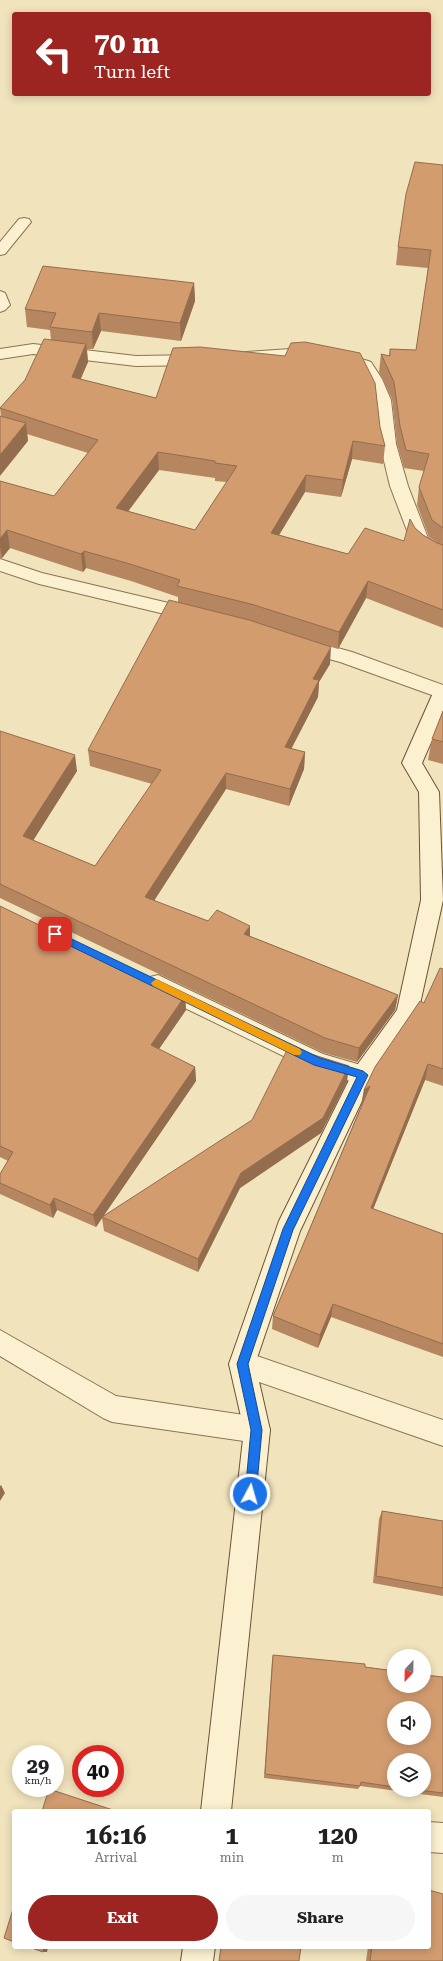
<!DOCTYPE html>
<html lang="en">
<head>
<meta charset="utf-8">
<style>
  :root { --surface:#fff; --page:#f6f6f6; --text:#202124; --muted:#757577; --accent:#9c2421 }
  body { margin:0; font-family:"Roboto Serif",serif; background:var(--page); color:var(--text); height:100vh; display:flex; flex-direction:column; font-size:15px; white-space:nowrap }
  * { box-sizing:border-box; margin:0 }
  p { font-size:13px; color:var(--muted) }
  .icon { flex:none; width:22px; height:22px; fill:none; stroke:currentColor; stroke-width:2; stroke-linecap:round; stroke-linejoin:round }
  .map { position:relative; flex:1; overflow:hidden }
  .panel { position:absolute; left:12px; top:1809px; width:419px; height:140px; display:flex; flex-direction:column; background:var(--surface); border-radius:4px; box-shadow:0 2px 10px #0003 }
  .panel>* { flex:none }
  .banner { position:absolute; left:12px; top:12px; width:419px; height:84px; border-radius:4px; box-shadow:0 2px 10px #0003; background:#9c2421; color:#fff; overflow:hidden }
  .needle { width:26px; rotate:202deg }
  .fabs { position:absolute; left:387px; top:1649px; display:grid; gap:8px }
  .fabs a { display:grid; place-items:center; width:44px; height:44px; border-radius:50%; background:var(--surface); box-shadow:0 2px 10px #0003; font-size:20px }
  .speed { position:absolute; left:12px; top:1745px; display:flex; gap:8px; font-size:20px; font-weight:700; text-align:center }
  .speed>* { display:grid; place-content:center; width:52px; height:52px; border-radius:50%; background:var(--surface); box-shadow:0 2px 10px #0003; line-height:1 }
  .speed small { font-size:10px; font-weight:400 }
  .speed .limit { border:6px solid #d22; background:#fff; color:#111 }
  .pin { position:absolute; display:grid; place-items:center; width:34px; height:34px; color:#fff; margin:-17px; border-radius:8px; box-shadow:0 2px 6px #0006 }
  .me { position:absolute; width:44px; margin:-22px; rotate:6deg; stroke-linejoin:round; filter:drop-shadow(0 0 3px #0008) }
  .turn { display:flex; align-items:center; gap:14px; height:84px; padding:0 16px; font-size:18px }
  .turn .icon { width:52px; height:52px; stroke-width:2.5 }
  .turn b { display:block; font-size:28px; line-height:34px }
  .eta { display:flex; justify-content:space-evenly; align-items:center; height:68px; text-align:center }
  .eta b { font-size:24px; font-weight:700; line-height:28px }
  .action { display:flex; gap:8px; margin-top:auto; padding:8px 16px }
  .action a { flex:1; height:46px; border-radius:24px; background:var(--accent); color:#fff; font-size:16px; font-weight:700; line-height:46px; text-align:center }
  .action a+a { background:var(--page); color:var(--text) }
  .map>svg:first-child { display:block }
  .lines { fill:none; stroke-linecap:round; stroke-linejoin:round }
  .street-casing { stroke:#897355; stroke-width:2 }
  .secondary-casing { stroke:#6b5338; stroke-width:2 }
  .street { fill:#fbf0d0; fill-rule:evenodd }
  .secondary { fill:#fbf0d0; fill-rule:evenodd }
  .wall { fill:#b5865f; fill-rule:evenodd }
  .shaded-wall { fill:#936d4e }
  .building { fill:#d29c6f; stroke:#936d4e; fill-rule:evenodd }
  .route { fill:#1a73e8; stroke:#114b97 }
  .slow { fill:#f59e0b }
</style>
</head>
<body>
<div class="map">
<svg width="443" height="1961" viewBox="0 0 443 1961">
  <rect width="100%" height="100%" fill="#f1e3bc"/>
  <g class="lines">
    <defs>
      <path id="street" d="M24,218L29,219L31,222L5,254L0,255V242L19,219Z
        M0,291L5,293L10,305L5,310L0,312Z
        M33,344L136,356L199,355L205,357L207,360L205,363L199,365L136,366L33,354L0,359V349Z
        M304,348L365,360L371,362L382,379L391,400L396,444L408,486L428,538L443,548V562C433,559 417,550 411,541L390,486L380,444L375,400L359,369L304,358L247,362L241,360L239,357L241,354L247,352Z
        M0,559L42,573L194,609L201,610L203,615L201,620L194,621L39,584L0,571Z
        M302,638L352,652L443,685V699L340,662L295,650L293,645L295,640Z
        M158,975L323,1054L371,1068L374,1075L371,1082L363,1085L310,1069L150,991L147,984L150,977Z
        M0,1330L116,1396L257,1417L266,1421L270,1430L266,1439L257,1443L112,1422L103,1418L0,1356Z
        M242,1351L443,1420V1446L233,1373L229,1364L233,1355Z
        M429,1822L443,1823V1853L429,1852Z"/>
      <path id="secondary" d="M443,686V715L422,763L439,792L443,900L418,1013L371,1082L300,1231L255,1364L270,1430L231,1811H201L244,1430L229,1364L279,1221L355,1068L397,1010L421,900L419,792L402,763L433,693L436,688Z
        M183,1947H215L213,1961H181Z"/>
    </defs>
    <use href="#street" class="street-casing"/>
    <use href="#secondary" class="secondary-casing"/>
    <use href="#street" class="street"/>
    <use href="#secondary" class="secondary"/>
  </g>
  <path class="wall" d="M443,165V628L366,598L338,649L309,640L330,664L319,682L318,697L291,749L305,752L304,769L289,806L226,789L154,901L250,936L398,995L395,1010L357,1062L324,1053L0,898V731L77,771L33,840L95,866L152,784L90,766L88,750L178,603V597L131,581L86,568L83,572L10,548L2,558H0V481L54,496L88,453L27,434L28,441L1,416L0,408L25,380L51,340L50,330L27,327L25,309L194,283L195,301L181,341L101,331L93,349H87L88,362L80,379L156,398L380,427L385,446L383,464L352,459L341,497L305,492L279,535L348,554L404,541L415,528L423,535L438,543L429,537L417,505L419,487L424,471L404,468L397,444L392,399L379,372L381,354L389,356L390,349L416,350L428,268L396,265L398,247ZM159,470L215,478V481L227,482L195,530L128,511Z
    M443,711V764L428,760L432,739Z
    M0,906L185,996L186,1010L159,1049L195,1067L196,1081L103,1216L347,1082L321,1133L240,1188L198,1272L104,1231L102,1218L96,1227L57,1210L53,1218L0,1194V1174L8,1161L0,1157Z
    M443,969V1086L425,1080L373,1209L443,1234V1357L331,1317L318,1348L272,1329L273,1316L361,1106L364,1090L424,1003Z
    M382,1511L443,1521V1596L373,1583L379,1519Z
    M273,1655L443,1677V1797L360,1786L358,1789L264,1778L272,1661ZM394,1760L424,1790H394Z
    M368,1947H429L443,1961H366Z"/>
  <path class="shaded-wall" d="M194,283L195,301L181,341L180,323Z
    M99,313L101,331L93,349L92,332Z
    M86,344L88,362L74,395L72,377Z
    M26,423L28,441L0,476V455Z
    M353,441L352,459L341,497L343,480Z
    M158,452L159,470L118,525L116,508Z
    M306,475L305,492L270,550L271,533Z
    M7,530L10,548L2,558L0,546V539Z
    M84,551L86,568L83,572L81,554Z
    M368,581L366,598L338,649L339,632Z
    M331,647L330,664L319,682L318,697L284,763L285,747L313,679Z
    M305,752L304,769L289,806L290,789Z
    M75,755L77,771L26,852L23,836Z
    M226,773V789L146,913L145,897Z
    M250,926V941L244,934Z
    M398,995L395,1010L357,1062L359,1048Z
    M185,996L186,1010L152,1059L151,1045Z
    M428,1064L425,1080L368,1222L371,1208Z
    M349,1066L347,1082L321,1133L240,1188L198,1272V1259L241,1173Z
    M195,1067L196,1081L96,1227L93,1215Z
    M370,1086L361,1106L364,1090Z
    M54,1198L57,1210L53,1218L50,1205Z
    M333,1304L331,1317L318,1348L320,1335Z
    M1,1485L5,1493L0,1501V1486Z
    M44,1947H48L47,1952H43Z"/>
  <path class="building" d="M415,162L443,165V528L432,520L419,487L429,454L406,450L400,426L394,382L381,354L390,356V349L416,350L431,250L398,247L406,194Z
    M43,266L194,283L180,323L99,313L92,332L50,327L56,313L25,309Z
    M44,339L86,344L72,377L156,398L173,348L200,347L285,356L291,343L305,342L360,353L375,383L380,427L385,446L353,441L343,480L306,475L271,533L348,554L365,528L404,541L410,519L415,528L423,535L437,543L443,545V610L368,581L339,632L251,604L177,586L180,580L130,564L84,551L81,554L7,530L0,539V481L54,496L98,440L0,408L25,380ZM158,452L215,461V463L237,466L195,530L116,508Z
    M0,416L26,423L0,455Z
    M169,600L249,620L331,647L313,679L319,680L285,747L305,752L290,789L226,773L145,897L208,921L217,910L250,926L244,934L398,995L359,1048L325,1038L0,884V731L75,755L23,836L95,866L161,770L88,750Z
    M443,711V742L432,739Z
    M0,906L185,996L151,1045L195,1067L93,1215L54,1198L50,1205L0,1183V1174L13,1152L0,1146Z
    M440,968L443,969V1069L428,1064L371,1208L443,1234V1344L333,1304L320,1335L273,1316L370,1086L364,1090L375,1067L420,1001L424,1003Z
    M290,1044L311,1054L349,1066L323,1118L241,1173L198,1259L102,1217L252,1120Z
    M382,1511L443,1521V1588L376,1576Z
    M273,1655L365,1664V1667L394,1671V1686H424V1675L443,1677V1793L419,1790H424V1760H394V1787L361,1782L360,1786L265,1774ZM394,1708H424V1738H394Z
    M49,1789L116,1811H42Z
    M429,1890L443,1894V1961H370L372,1947H429Z
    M14,1906V1942L4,1938Z
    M29,1947H44L43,1952Z
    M221,1947H301L299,1961H219Z"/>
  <path class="route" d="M55,931L320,1058L363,1071L368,1075L293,1230L248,1364L262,1430L256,1494L254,1497L250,1499L246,1497L245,1494L251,1430L237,1364L283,1229L357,1077L314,1065L52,937L51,934Z"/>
  <path class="slow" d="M156,979L300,1049L302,1052L300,1055H294L153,986L151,983Z"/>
</svg>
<div class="fabs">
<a><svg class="needle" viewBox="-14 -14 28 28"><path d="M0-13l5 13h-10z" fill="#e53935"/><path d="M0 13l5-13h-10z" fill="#757577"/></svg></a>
<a><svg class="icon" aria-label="sound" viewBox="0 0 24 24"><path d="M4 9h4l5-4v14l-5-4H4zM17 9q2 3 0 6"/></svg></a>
<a><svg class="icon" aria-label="layers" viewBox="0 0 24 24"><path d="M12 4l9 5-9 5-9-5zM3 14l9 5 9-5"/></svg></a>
</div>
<div class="speed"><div>29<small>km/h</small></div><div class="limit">40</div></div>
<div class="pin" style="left:55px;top:934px;background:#d93025"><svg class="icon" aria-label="arrive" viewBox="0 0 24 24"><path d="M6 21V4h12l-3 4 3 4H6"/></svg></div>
<svg class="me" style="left:250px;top:1494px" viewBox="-20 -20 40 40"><circle r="17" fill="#1a73e8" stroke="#fff" stroke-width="3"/><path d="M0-11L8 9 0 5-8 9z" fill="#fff"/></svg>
<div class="banner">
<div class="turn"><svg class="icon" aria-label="left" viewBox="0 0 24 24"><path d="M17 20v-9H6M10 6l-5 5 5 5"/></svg><div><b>70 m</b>Turn left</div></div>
</div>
<section class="panel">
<div class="eta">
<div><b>16:16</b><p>Arrival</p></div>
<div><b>1</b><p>min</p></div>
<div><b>120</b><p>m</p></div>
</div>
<div class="action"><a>Exit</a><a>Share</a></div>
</section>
</div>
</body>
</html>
